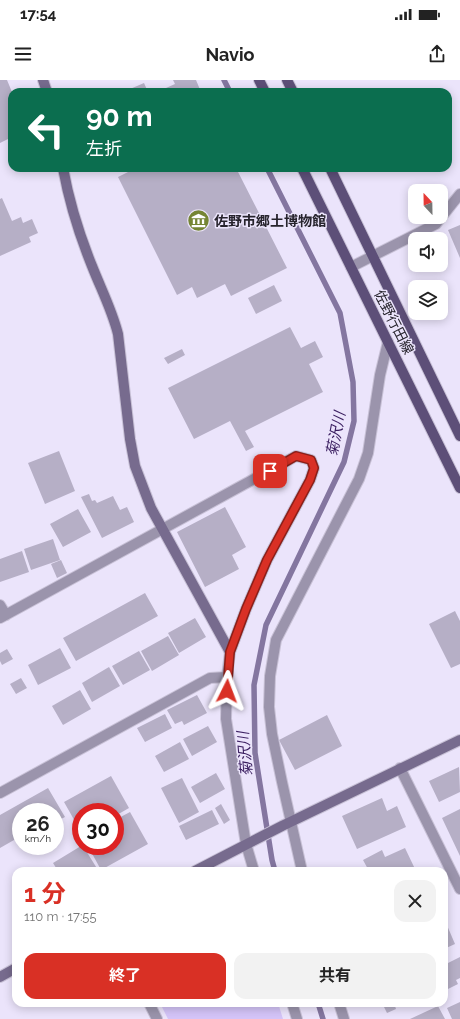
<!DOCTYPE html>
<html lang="ja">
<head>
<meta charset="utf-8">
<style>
  :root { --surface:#fff; --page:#f2f2f2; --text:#222; --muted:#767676; --accent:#d93025 }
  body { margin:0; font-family:Raleway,"Noto Sans JP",sans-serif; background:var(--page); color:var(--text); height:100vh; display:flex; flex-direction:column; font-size:15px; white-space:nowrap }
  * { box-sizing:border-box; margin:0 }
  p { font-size:13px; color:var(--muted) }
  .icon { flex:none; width:22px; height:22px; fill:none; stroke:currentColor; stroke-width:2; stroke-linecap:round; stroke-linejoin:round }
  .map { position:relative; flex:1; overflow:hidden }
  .details { position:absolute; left:12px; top:787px; width:436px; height:140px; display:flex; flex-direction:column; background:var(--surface); border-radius:12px; box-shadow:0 2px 10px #0003 }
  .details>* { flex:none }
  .banner { position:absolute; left:8px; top:8px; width:444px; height:84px; border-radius:12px; box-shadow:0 2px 10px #0003; background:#0b6e4f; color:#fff; overflow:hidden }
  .needle { width:26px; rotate:338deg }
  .tools { position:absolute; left:408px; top:104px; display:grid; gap:8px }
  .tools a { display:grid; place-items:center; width:40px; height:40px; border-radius:8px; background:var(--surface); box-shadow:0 2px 10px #0003; font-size:20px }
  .speed { position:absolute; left:12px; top:723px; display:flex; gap:8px; font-size:20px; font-weight:700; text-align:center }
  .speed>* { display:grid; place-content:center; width:52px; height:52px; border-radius:50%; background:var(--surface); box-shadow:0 2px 10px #0003; line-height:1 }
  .speed small { font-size:10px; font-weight:400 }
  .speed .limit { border:6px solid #d22; background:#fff; color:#111 }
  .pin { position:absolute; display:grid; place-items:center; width:34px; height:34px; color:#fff; margin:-17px; border-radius:8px; box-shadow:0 2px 6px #0006 }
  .me { position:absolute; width:44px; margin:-22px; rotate:3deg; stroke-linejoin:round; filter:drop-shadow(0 0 3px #0008) }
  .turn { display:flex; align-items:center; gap:14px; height:84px; padding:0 12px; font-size:18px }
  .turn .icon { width:52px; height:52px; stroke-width:2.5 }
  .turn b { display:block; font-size:28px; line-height:34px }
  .round { display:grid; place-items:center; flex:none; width:42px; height:42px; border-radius:12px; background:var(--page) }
  .overview { display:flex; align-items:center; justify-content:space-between; height:68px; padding:0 12px }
  h1 { font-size:24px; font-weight:700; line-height:30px; color:var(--accent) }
  .cta { display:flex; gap:8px; margin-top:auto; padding:8px 12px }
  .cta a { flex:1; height:46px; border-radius:12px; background:var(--accent); color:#fff; font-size:16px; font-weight:700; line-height:46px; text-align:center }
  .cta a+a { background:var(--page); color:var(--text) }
  .status { display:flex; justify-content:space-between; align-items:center; height:28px; padding:0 20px; background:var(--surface); direction:ltr }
  .status svg { height:11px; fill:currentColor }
  header { display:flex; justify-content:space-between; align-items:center; height:52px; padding:0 12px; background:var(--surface); font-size:18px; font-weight:700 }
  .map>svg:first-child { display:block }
  .green { fill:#d4c4f8 }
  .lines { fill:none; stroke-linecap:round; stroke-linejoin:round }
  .stream { stroke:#8476a0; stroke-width:5.5 }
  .building { fill:#b6afc6 }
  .street-casing { stroke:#c8c1d6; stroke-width:12 }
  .secondary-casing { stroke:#c8c1d6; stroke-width:12 }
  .primary-casing { stroke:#c8c1d6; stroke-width:12 }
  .street { stroke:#9b94ac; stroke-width:10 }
  .secondary { stroke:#776b8e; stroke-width:10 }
  .primary { stroke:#5d4f78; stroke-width:10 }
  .route-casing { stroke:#8d1f18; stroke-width:10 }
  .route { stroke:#d93025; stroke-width:7 }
  .labels { text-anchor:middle; stroke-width:3; stroke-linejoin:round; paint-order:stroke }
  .poi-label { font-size:14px; font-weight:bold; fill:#26232c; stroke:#ebe4fb; text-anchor:start }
  .street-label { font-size:14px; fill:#26232c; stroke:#ebe4fb }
  .water-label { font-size:15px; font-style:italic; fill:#3a1e60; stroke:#ebe4fb }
</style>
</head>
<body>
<div class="status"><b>17:54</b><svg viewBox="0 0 49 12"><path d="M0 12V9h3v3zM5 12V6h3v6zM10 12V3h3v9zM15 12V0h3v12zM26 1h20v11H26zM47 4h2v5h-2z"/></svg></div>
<header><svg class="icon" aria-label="menu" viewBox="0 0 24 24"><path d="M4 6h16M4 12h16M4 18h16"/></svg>Navio<svg class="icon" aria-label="share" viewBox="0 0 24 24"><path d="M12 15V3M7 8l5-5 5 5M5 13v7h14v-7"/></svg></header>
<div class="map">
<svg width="460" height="939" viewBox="0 0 460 939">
  <rect width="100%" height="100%" fill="#ebe4fb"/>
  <path class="green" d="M160,923H278L283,939H168Z"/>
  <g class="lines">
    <path class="stream" d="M224,0L230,12
      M267,88L340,233L353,302L354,341L344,382L266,545L254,605L255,673L272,780L275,791
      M318,923L323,939"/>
  </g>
  <path class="building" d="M0,0H7L12,12V57L0,63Z
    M173,0H196L201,12H157L175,4Z
    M144,3L148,12H123Z
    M136,88H236L287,188L231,216L225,204L197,218L192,207L177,215L118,97Z
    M2,118L12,141L21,137L23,143L32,139L38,153L29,157L31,162L0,176V119Z
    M460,145V178L448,150Z
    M274,205L282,221L256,234L248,218Z
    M290,247L301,268L315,261L323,277L309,284L323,312L245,351L254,367L246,371L230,341L194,359L168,308Z
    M182,269L185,275L168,284L164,278Z
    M59,371L75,411L45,424L28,383Z
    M89,414L92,421L95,420L97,423L113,416L120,430L127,427L134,442L102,458L81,417Z
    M225,427L246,467L232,475L239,489L205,507L177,452Z
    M78,429L91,452L63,467L50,444Z
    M53,459L60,480L31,490L24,469Z
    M22,471L29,492L0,502V479Z
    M61,480L67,493L57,498L51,484Z
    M145,513L158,536L76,581L63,558Z
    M455,531L460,541V584L451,588L429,544Z
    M195,538L206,557L179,573L168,553Z
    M168,556L179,575L152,591L141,571Z
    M60,568L71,588L38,605L28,585Z
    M7,569L13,579L2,585L0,581V573Z
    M139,571L150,590L123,605L112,586Z
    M109,587L120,606L92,622L82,603Z
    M21,598L27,608L16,614L10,604Z
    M80,610L91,629L63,645L52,626Z
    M197,615L207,633L184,645L182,641L175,644L167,630Z
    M165,634L172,648L145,662L137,648Z
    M327,635L342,666L295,690L279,660Z
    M208,646L217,662L192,676L183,659Z
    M180,662L189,679L164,692L155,676Z
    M459,687L460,712L439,722L429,701Z
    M216,693L225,709L200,723L191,707Z
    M111,696L129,728L115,736V732H81V752L64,722Z
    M182,698L199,732L179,743L161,708Z
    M48,708L65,737L55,742V732H21V756L0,768V735Z
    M382,718L387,731L397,726L406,747L357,769L342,736Z
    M221,724L230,740L224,744L215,728Z
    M460,729V776L442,738Z
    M212,730L219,744L186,760L179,746Z
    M130,732L148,764L101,790L88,766H115V740Z
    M81,766H83L98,790L58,791L53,783Z
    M405,768L415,789L411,791H369L363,780L382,770L385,777Z
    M444,843H446L455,864L444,869Z
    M460,877V898L456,900L458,904L444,911V890L445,889L444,885Z
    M460,922V939H452L447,928Z
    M359,923H370L361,927Z
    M388,923H394L396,929L387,933L383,925Z
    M438,926L445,939H410Z"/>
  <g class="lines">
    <defs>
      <path id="street" d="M351,187L436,144L460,114
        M0,525L6,535
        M0,538L296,376L311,380L314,388L310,400L267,480L246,529L230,572L227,597L226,639L246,764L254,791
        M400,688L460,809
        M0,713L210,598L227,597
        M302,791L282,702L272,654L269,627L270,596L276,560L359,399L368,373L380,295L388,262
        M149,923L157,939
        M292,923L297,939
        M339,923L344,939"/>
      <path id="secondary" d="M43,0L47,12
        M63,88C69,121 79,154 92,186C101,209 112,230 118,254L130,359L135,386L151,428L230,572
        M195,791L282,746L460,660
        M0,897L16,888"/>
      <path id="primary" d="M259,0L265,12
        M287,0L293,12
        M302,88L460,408
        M330,88L460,356"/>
    </defs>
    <use href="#street" class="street-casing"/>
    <use href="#secondary" class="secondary-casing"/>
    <use href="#primary" class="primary-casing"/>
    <use href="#street" class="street"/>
    <use href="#secondary" class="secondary"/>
    <use href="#primary" class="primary"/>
  </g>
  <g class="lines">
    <defs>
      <path id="route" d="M227,611L230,572L246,529L267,480L310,400L314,388L311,380L296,376L270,391"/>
    </defs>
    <use href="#route" class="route-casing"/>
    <use href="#route" class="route"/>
  </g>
  <defs>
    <symbol id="museum-disc" viewBox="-11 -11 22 22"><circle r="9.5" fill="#758534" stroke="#ebe4fb"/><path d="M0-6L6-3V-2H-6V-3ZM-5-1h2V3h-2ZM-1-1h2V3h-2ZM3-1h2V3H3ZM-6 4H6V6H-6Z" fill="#fff"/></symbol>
  </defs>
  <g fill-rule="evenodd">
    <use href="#museum-disc" x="186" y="128" width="25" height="25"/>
  </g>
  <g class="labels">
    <g class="poi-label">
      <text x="214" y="146">佐野市郷土博物館</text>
    </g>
    <g class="street-label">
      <text transform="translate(394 242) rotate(63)" y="5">佐野行田線</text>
    </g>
    <g class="water-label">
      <text transform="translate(336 354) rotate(-79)" y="5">菊沢川</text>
      <text transform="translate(245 674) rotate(-95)" y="5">菊沢川</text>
    </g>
  </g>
</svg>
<div class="tools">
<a><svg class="needle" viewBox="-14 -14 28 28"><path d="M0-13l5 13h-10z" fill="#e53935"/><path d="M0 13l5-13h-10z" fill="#767676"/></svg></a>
<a><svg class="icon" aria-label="sound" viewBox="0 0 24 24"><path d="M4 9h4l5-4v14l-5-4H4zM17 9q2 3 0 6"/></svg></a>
<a><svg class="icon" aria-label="layers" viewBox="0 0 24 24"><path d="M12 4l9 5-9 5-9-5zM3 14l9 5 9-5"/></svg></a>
</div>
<div class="speed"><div>26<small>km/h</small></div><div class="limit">30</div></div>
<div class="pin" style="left:270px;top:391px;background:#d93025"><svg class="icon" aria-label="arrive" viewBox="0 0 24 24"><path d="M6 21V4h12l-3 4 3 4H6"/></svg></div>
<svg class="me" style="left:227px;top:611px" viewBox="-20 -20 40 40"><path d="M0-17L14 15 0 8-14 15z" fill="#d93025" stroke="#fff" stroke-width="4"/></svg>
<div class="banner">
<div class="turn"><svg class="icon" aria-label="left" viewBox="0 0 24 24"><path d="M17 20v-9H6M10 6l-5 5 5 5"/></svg><div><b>90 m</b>左折</div></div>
</div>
<section class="details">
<div class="overview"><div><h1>1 分</h1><p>110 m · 17:55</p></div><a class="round"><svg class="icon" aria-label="close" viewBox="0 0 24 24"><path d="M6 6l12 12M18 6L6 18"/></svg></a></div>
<div class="cta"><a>終了</a><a>共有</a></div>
</section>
</div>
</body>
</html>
